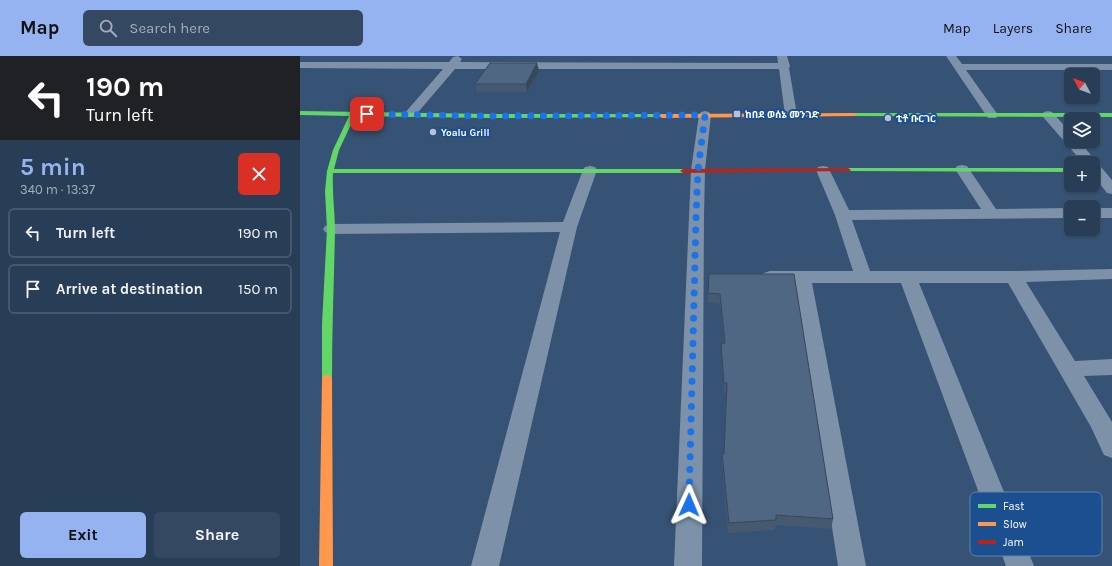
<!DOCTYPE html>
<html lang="en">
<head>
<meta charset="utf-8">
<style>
  :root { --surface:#283e57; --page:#344961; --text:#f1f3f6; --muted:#a5aeba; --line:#44576d; --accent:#95b2f1 }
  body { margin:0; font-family:Karla,"Noto Sans Ethiopic",sans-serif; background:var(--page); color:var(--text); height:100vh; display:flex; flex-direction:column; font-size:15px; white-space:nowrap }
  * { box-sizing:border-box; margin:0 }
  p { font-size:13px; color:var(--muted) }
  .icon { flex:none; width:22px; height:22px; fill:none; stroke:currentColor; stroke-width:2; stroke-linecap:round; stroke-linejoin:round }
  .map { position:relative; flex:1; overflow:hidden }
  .details { display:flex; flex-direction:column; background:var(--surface); width:300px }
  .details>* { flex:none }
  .hud { background:#202124; color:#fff; overflow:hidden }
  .needle { width:26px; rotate:311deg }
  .tools { position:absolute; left:764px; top:12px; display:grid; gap:8px }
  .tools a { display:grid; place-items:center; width:36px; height:36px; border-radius:6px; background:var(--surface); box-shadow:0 1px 3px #0004,0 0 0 1px var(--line); font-size:20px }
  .pin { position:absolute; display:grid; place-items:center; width:34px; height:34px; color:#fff; margin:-17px; border-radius:8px; box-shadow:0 2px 6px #0006 }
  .me { position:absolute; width:44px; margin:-22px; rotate:1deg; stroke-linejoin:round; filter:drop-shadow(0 0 3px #0008) }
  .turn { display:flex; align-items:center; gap:14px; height:84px; padding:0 20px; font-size:18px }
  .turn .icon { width:52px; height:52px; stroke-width:2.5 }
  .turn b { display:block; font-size:28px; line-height:34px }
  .round { display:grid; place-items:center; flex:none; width:42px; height:42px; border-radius:6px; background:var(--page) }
  .head { display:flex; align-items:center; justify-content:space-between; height:68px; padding:0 20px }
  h1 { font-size:24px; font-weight:700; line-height:30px; color:var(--accent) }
  .cta { display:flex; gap:8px; margin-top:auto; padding:8px 20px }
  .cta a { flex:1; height:46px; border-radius:6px; background:var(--accent); color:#111; font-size:16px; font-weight:700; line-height:46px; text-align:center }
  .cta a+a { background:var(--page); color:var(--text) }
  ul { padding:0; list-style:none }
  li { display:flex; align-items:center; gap:12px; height:50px; margin:0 8px 6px; padding:0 12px; border:2px solid var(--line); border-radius:6px }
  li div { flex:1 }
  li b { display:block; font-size:15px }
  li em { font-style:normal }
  header { display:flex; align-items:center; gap:24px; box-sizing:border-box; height:56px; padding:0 20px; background:var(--accent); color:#111 }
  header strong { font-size:19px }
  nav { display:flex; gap:22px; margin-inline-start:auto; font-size:14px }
  .search { width:280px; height:36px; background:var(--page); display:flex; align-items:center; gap:10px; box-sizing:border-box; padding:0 14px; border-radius:6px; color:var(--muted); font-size:15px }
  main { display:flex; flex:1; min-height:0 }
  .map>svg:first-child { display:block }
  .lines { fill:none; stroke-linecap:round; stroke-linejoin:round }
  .street { fill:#7d92a8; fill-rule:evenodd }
  .fast { fill:#63d668; fill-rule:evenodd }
  .slow { fill:#ff974d; fill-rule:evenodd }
  .jam { fill:#b3261e; fill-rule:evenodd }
  .wall { fill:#455971 }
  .shaded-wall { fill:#38485c }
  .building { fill:#506783; stroke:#38485c }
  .route { stroke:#1a73e8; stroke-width:7; stroke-dasharray:0 12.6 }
  .poi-dot { fill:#b9c2ce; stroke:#1b4f8f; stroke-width:1.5 }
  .labels { text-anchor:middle; stroke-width:4; stroke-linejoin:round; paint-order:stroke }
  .far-poi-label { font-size:10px; font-weight:bold; fill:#fff; stroke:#1b4f8f; text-anchor:start }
  .key { fill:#1b4f8f; stroke:#5f84b1; stroke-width:1 }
  .key-label { font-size:11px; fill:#fff }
</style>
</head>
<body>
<header>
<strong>Map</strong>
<div class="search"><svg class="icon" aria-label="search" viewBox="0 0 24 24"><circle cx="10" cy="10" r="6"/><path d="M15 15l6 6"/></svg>Search here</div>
<nav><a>Map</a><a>Layers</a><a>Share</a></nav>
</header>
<main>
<section class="details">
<div class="hud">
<div class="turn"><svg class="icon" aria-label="left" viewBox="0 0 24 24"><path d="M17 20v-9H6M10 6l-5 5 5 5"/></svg><div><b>190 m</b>Turn left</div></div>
</div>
<div class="head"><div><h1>5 min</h1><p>340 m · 13:37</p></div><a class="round" style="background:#d93025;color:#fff"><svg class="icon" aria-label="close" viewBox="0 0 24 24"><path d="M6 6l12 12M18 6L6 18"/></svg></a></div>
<ul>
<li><svg class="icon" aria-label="left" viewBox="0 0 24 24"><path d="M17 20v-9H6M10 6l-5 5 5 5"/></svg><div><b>Turn left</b></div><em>190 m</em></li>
<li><svg class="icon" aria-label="arrive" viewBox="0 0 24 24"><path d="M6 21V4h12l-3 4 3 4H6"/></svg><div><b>Arrive at destination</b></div><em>150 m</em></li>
</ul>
<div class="cta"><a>Exit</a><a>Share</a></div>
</section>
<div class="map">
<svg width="812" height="510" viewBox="0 0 812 510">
  <rect width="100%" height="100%" fill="#365274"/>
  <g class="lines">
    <path class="street" d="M158,0L162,3L160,6L478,7L477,0H487L490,10L489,12L497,59L495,62H487L485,59L479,13H155L114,61H106L104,58L143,13L0,12V6H149L153,1Z
      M646,0H656L662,8H812V14H666L698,59L696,62H688Z
      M405,55L409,56L411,59L405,114L404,161L402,510H374L391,114L399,59L401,56Z
      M748,55L752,56L771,77V85H779L812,124V138L807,137L793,119V107H783L744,62L742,59L744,56Z
      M662,109L667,110L696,153L771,152V162L552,164L570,215H714L812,213V223L726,226L775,305L812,303V319L784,320L812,366V402L804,399L791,371L708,227H619L734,510H706L601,227H512L566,510H538L494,227H470L464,225L461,221L464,217L470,215H553L535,159L516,114L518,111L523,110L528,111L549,154L681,153L655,113L657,110Z
      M290,110L295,111L297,114L277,171L199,510H171L260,176L31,178L25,176L23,173L25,170L31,168L263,166L283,114L285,111Z
      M793,152H812V162H793Z"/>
    <path class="fast" d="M0,55L190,58H362L365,60L364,61L190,62L55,60L39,94L34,113H383L386,115L383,117H33C32,137 35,156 35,175C34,225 32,274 32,323L31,326H23L22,323V268L27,173L25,135L27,115L33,94L49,60L0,59Z
      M554,57H812V61L552,60L551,59Z
      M548,112H771V116L546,115L545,114Z"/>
    <path class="slow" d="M554,57L557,59L556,60L362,62L359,60L362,58Z
      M27,319L31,320L32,323L33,510H19L22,323L23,320Z"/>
    <path class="jam" d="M548,112L551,114L550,115L383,117L380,115L383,113Z"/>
  </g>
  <path class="wall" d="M239,14L227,36H177L175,28Z
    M494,218L533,463L531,473L476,469L475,474L428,477L422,408V397L424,398L426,337H424L421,298V288H424L420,248L408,247V237Z"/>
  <path class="shaded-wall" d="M237,7L239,14L227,36L226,28Z"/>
  <path class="building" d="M190,7H237L226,28H175Z
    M409,218H494L533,463L476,459V464L429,467L422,397L424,398L427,327H424L421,288L425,287L420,238L408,237Z"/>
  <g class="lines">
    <path class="route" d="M67,58L190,60L405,59L398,114L396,161L389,449"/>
  </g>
  <g class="poi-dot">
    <rect x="433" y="54" width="8" height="8" rx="2"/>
    <circle cx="588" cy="62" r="4"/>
    <circle cx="133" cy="76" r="4"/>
  </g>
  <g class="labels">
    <g class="far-poi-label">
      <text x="445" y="62">ከበደ ወሰኔ መንገድ</text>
      <text x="596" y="66">ቲቶ ቡርገር</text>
      <text x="141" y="80">Yoalu Grill</text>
    </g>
  </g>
  <rect x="670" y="436" width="132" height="64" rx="6" class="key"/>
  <rect x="678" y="448" width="18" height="4" fill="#63d668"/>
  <rect x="678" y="466" width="18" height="4" fill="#ff974d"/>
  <rect x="678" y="484" width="18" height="4" fill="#b3261e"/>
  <g class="key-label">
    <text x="703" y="454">Fast</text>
    <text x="703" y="472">Slow</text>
    <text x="703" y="490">Jam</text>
  </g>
</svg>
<div class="tools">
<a><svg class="needle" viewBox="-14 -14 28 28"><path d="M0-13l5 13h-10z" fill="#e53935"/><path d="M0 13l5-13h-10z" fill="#a5aeba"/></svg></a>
<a><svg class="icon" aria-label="layers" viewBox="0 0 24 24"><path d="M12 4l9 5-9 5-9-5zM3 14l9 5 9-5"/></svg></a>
<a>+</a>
<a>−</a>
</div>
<div class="pin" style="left:67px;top:58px;background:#d93025"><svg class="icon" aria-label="arrive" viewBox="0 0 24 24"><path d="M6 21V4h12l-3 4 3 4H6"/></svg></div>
<svg class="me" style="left:389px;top:449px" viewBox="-20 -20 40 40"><path d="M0-17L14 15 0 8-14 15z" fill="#1a73e8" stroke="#fff" stroke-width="4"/></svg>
</div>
</main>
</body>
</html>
